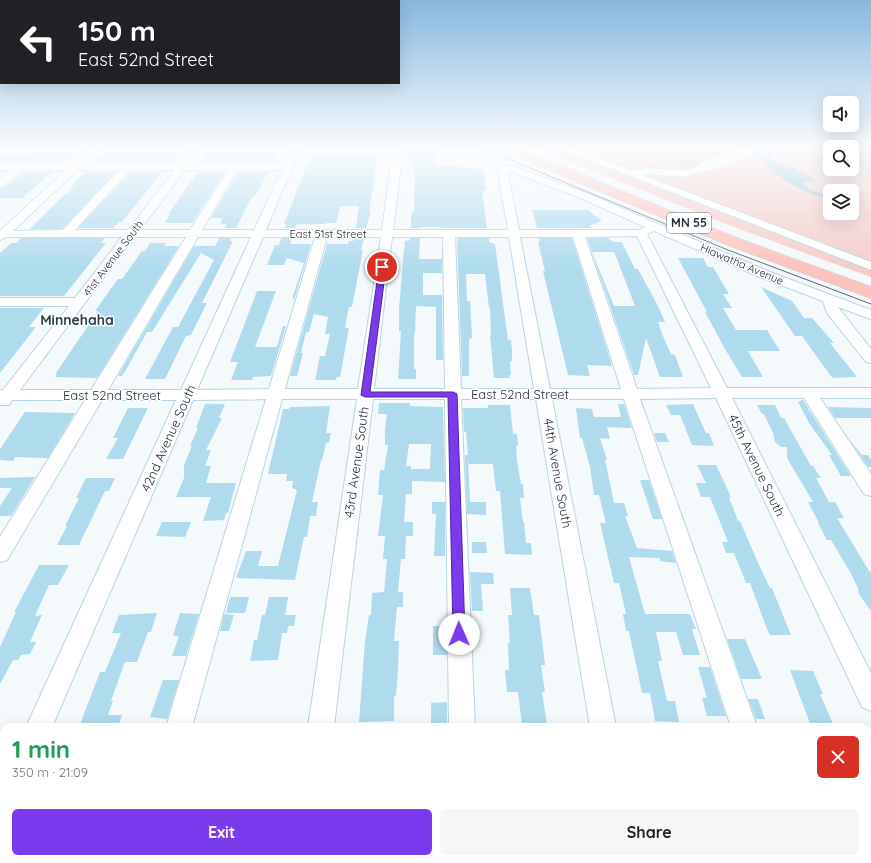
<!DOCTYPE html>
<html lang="en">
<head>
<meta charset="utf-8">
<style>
  :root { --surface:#fff; --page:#f6f6f6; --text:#222; --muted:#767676; --accent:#7c3aed }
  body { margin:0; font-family:Quicksand,sans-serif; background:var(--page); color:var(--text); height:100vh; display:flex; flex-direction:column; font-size:15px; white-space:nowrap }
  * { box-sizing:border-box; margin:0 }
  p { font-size:13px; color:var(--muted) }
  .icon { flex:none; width:22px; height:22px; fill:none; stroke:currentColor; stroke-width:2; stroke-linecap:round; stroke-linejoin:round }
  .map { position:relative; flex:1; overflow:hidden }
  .details { position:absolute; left:0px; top:723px; width:871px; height:140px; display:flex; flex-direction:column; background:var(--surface); border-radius:12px 12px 0 0; box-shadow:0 4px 16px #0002 }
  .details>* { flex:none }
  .top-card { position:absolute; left:0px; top:0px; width:400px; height:84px; box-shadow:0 4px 16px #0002; background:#202124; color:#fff; overflow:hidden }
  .buttons { position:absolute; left:823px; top:96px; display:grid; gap:8px }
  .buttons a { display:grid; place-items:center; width:36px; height:36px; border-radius:6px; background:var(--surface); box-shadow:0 4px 16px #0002; font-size:20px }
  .pin { position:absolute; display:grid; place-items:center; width:34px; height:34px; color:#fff; margin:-17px; border:2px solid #fff; border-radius:50%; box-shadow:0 1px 4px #0007 }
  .me { position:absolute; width:44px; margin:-22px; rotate:359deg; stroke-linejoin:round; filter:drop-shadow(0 0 3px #0008) }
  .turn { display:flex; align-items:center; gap:14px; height:84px; padding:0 12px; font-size:18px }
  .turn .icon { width:52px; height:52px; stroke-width:2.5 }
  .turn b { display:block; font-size:28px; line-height:34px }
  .round { display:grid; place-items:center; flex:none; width:42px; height:42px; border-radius:6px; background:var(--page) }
  .summary { display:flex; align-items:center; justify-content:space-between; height:68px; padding:0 12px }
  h1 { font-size:24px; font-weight:700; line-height:30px; color:#1e9e55 }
  .primary-button { display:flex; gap:8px; margin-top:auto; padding:8px 12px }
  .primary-button a { flex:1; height:46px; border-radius:6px; background:var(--accent); color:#fff; font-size:16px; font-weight:700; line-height:46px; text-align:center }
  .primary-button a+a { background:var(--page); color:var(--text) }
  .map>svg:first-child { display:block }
  .green { fill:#f5ccc8; fill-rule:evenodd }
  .forest { fill:#e5b8b3 }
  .water { fill:#93bdd1 }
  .building { fill:#afdbef; fill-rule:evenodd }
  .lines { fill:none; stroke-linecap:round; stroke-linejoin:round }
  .minor-casing { stroke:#b7d4e1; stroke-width:2 }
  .highway-casing { stroke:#d4d6d7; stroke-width:2 }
  .path { stroke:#a1a9ad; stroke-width:1.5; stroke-dasharray:0.5 2; stroke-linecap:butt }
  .minor { fill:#fff; fill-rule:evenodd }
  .highway { fill:#fec1bb; fill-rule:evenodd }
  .tram { stroke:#5a6469; stroke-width:1 }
  .minor-bridge-casing { stroke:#b7d4e1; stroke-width:11; stroke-linecap:butt }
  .minor-bridge { stroke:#fff; stroke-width:10 }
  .route { fill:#7c3aed; stroke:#51269a }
  .labels { text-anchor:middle; stroke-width:3; stroke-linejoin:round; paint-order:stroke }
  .far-street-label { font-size:11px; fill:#263137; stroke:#fff }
  .shield { fill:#fff; stroke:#676f73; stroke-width:1 }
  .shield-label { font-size:12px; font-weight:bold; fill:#263137 }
  .street-label { font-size:13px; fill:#263137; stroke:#fff }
  .neighbourhood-label { font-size:14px; font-weight:bold; fill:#263f4a; stroke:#fff }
</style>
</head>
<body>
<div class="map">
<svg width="871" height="863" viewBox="0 0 871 863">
  <rect width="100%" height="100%" fill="#f4f9fc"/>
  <path class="green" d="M538,149H830V169H852V149H864L871,153V277L739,229ZM830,191H852V213H830Z"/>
  <path class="forest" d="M640,149H744L695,167L664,165Z"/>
  <path class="water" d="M744,149H755L764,155L769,156L770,155L759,149H763L774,154L771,159L777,162L778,165L791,167L809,175L815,180L812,182H805L803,184L809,189L830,196V199C802,192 787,184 766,165V162L763,159L753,157Z"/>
  <path class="building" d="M409,149H437L436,164L434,165L483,169L486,191H482L487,228H441V227H420V228H411V216L414,210L415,166H411L410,160H407Z
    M74,152L63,162H0V154Z
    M208,152H278L274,162H202Z
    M104,153H177L170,162H94Z
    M311,154L378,155L369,211H371L366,228H356L359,206H340L336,223H326V224H297L295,228H285L286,224H284Z
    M24,172H52L22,198H0V188L5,187Z
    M85,172H116L62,229H30L62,197L75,187H70Z
    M131,172H162L122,222H119L113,228H78Z
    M198,172H225L192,223H165L170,214H168Z
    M238,172H268L260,188L254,197H252L236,228H225L227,224H221L222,218H211Z
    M532,210H588L602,221L589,226L593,228H537Z
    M21,238H105L101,243H106L64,296H0V253L11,243H16Z
    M219,238H231L230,241H233L202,303H207L191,335L186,336L165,379H145L173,327H178L214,260L201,253L152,332H147L127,368L122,376H118L194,246H215Z
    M281,238H292L290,244H311L294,300H293V296L304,263L287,258L284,265H267L275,245H279Z
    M354,238H364L361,250H363L352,307H349L345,327L346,328H349L340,377H337L336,380H315L320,356H325L330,334H325L328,317L314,314L309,332H306L301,353H303L297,376H290L327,244H348L349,241H353Z
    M410,238H420L419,259H442V238V273H423V295H442L443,360H436V307L416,306L415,333H414V369H416V379H398L401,331H399V309L403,260L405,241L410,240Z
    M457,238H489V242L495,244L508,340H511L512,350V361H510L511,375H509L510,378H494L490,335H491L490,308H489L485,274H466L467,301H470L472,338L469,339V376H462Z
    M539,238H572L612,366L587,365L590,376L568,375L543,271H545L538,242L540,241Z
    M587,238H608L614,242H622L635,269H638L657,304L665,322H658L662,334L671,354L675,355L683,377H660L646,338L638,375H634ZM592,252H613L615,254L635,306H614Z
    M150,243H166L164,246H179L97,378L55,377L57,373H56L98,311H95L107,294L118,279H122L142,251H145Z
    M678,258H703L708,267H713L729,294H723L732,308H723L736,330H767L780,351H748L763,377H742L725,349L705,312H707Z
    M761,287L792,301L804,318H812L834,343H830L857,377L833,378L830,375L802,336H795Z
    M257,291H276L255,347H277L283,326H286L271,376L253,377L252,380H231L238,362H230Z
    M0,308H44L29,327H36L0,373Z
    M802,400H803L851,476H841L829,455H832L809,423L798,402Z
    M379,403H410V406L443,407L445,482L412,481V494H406L404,522H413V536H406L405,559H401L398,592H403V607H397L394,641H399L398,671L396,696H394V721L359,722L365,641L369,615H371L372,593L384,592L387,559H383L385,536H378L383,495H378L380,470H384L388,445H385V430L387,414H378ZM409,444H431L430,469H411V466H406Z
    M205,404H225L219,418H222L206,450H211L205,466H211L206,483H236L228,513H226L224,520L203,521L211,497H176L184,478V465L192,446H190L198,428H196Z
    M618,404H624L632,428L607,427L610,439L600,438L607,460H605L614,503H624L628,516H625L637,548L672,551L676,563L660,561V558L629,557L645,614H690L696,629H692L700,655H683L676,632H656L662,661H658L667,701H675L679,722L655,721L650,693H642L629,631H626L623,614H626L619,583H614L600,523H606L599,495H594L590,467L582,438H580L576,408L592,409L594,417H621Z
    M693,404L706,433H709L714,446L692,445L680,415H671L666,405Z
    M488,405H510L513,434H517L518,446H516L517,460L521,484H523L524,498H520L523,522H524L526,543H531L532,555L505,554L500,491H496L493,464H469L468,457L470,502H486V515L467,514L465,455H468L466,432H464L463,408H488Z
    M757,405H775L781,418H784L811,466H813L821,478H816L829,502H835L844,518H837L871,574V611L859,594L858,588L850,572L831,540H827L818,523H819L808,502H813L787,458V447H781L775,442L773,433L764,414H762Z
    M330,406L326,433H331L329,443H326L322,460H321L312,502H318L316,516H310L307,537H304L295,580L236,578L246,551H262L258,566H278L297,490L292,488L293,481H286L287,474H268L283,409H289L290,407Z
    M828,407L871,408V418H835Z
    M128,408H148L123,459H106L118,438H113Z
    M25,412L75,413L48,458L15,457L13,461L0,460V449Z
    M654,433H665L669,442H657Z
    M849,439L862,455H868L871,460V467H868Z
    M697,465H716L731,497H729L738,521H740L759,565L770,588H772L791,635H770L767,629L750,583H746L734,553H726L722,542H728L710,497H701L696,483H706Z
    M35,477L11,516H0V506L12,488H0V478Z
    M86,478H115L109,491H105L79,545H57L67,526H65L79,498H76Z
    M640,480H649L662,519H653Z
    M432,502H445V556H434L436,514H432Z
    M162,522H191L185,537L156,536Z
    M472,542H486L487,553H472Z
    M39,565H69L58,585H49L35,616L42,615L30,642H36L30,654L21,655L18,660H13L0,684V647L16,612H14Z
    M470,572L493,573L494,584H481L483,611H472Z
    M510,588H530L534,615H539L545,665H541L545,692H542L547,725H522L518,692H507L505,670H509L508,643H510L508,615H512Z
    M230,597H249L245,613H226Z
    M269,597H288L285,615H296L294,626H288L287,633H282L278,660L250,661L254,640H257L262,615H265Z
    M157,613L151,632H148L137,662H125L111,701H113L108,715H122L118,727H79L100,672H105L121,633H112L119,615Z
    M180,613L199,614L186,656H172L179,636H173Z
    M224,614L234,615L229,631H220Z
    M433,626H446L447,655H433Z
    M727,639H745L762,679H741Z
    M698,667H710L726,716H707L702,698H707Z
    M790,670L813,671L823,694H820L834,726H811Z
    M163,680H179L167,719L150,717Z
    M748,699H758L765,719H756Z
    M447,702V723H431V703Z"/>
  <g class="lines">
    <defs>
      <path id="minor" d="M88,149H98L83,164H179L191,149H200L189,164H285L291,149H300L266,230H382L393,149H403L393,230H508L498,172L505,167L513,166L586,193L770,272L871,310V319L838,307L871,349V363L866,362L827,313L823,301L762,278L654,231L647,234L727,388H871V398H820L871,474V496L864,494L804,398H732L871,673V711L862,707L716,398L640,399L757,727H731L624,399H552L616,727H590L536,399H461L475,727H449L445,399H373L334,727H308L357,399H282L192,727H166L266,399L193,400L52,727H26L176,400H102L7,560L0,562V537L85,400H12L9,405H0V390H3L69,306H0V298H75L122,237H6L0,240V231L66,170H23L4,186L0,187V179L11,170H0V164H72ZM77,170H119L63,230L13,231ZM130,170H175L128,230H75ZM185,170H228L190,230H140ZM237,170H282L254,230H202ZM512,172L578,197L645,227L639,230H519L508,173ZM637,236L711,388L637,389L585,237ZM134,237H186L91,390H20ZM198,237H251L181,390H108ZM263,237H315L269,389L197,390ZM327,237H381L358,389H285ZM392,237H443L445,389H374ZM455,237H509L534,389H461ZM520,237H573L621,389H550Z
        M561,149H574L632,171L648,168L684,171L701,165L704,166L706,168L704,170L685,177L648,174L642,175L871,262V270Z
        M867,748H871V774H867Z
        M0,751H4V777H0Z
        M4,793V828L0,830V795Z
        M127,859H155V863H125Z
        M290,859H318V863H288Z
        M450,859H478L479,863H449Z
        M613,859H641L643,863H613Z
        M774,859H802L804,863H774Z"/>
      <path id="highway" d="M502,149H519L739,239L871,287V298L728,245L504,151Z"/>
    </defs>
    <use href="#minor" class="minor-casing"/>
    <use href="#highway" class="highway-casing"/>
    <path class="path" d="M776,149L830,168
      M496,159L504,161
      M754,160L781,181L782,185L788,191L806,194L830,202
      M835,169L871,180
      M690,185L695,188
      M852,209L871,216"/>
    <use href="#minor" class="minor"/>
    <use href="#highway" class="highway"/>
    <path class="tram" d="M484,149L728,250L871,304"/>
    <defs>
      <path id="minor-bridge" d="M701,168L754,149"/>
    </defs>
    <use href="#minor-bridge" class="minor-bridge-casing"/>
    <use href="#minor-bridge" class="minor-bridge"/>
  </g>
  <linearGradient id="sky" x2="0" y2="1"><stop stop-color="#86b8df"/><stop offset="0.55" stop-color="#fafcfe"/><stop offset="1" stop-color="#fafcfe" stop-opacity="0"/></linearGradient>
  <rect width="871" height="270" fill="url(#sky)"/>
  <path class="route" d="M382,265L386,267L370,392H453L457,394L465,634L463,638L459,640L455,638L453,634L448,397H365L361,395L379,267Z"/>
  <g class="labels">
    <g class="far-street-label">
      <text x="328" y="238">East 51st Street</text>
      <text transform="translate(113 258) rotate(-53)" y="4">41st Avenue South</text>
      <text transform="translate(742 264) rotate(23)" y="4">Hiawatha Avenue</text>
    </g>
    <rect class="shield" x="667" y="213" width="44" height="20" rx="3"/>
    <g class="shield-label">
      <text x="689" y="227">MN 55</text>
    </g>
    <g class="street-label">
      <text x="520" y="399">East 52nd Street</text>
      <text x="112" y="400">East 52nd Street</text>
      <text transform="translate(168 438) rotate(-66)" y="5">42nd Avenue South</text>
      <text transform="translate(356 462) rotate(-82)" y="5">43rd Avenue South</text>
      <text transform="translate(757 465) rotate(64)" y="5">45th Avenue South</text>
      <text transform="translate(558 473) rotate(80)" y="5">44th Avenue South</text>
    </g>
    <g class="neighbourhood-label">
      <text x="77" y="325">Minnehaha</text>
    </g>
  </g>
</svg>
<div class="buttons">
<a><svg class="icon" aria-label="sound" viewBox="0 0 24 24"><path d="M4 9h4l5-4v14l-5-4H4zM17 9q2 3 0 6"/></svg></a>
<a><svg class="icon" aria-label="search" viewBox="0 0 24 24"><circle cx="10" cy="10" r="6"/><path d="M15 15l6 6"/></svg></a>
<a><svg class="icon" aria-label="layers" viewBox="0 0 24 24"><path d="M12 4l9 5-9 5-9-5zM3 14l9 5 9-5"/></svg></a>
</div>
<div class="pin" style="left:382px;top:267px;background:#d93025"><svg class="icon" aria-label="arrive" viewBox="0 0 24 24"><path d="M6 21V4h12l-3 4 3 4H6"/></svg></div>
<svg class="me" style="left:459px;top:634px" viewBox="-20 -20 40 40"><circle r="19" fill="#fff"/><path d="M0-13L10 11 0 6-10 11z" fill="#7c3aed"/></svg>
<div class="top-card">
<div class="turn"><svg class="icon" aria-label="left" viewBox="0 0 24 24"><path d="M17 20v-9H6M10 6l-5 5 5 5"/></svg><div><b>150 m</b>East 52nd Street</div></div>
</div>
<section class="details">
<div class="summary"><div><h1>1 min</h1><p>350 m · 21:09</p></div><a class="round" style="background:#d93025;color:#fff"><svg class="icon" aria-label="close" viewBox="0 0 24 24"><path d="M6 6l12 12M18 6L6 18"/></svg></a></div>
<div class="primary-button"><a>Exit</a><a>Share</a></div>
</section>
</div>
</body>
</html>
